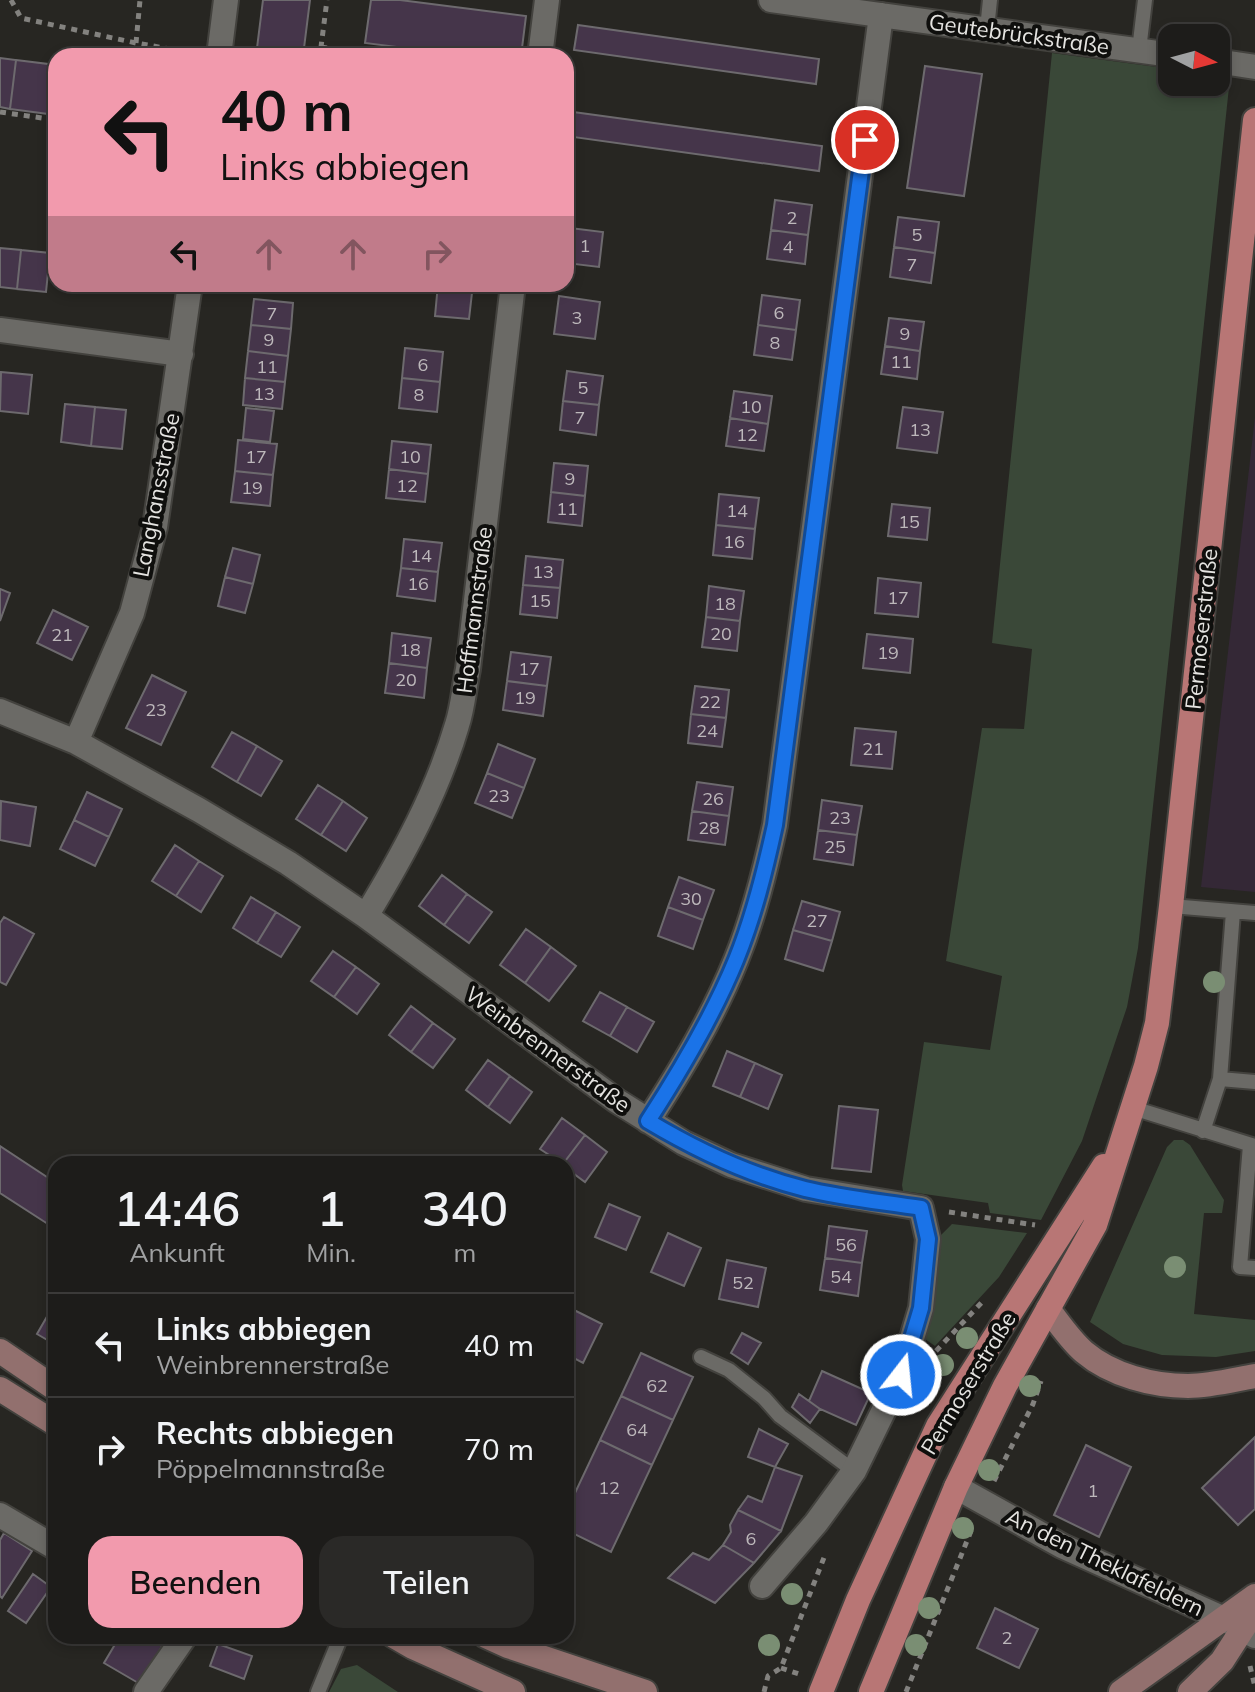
<!DOCTYPE html>
<html lang="de">
<head>
<meta charset="utf-8">
<style>
  :root { --surface:#1d1c1a; --page:#2a2927; --text:#f1f3f6; --muted:#a0a1a2; --line:#3b3a39; --accent:#f29aad }
  body { margin:0; font-family:Mulish,sans-serif; background:var(--page); color:var(--text); height:100vh; display:flex; flex-direction:column; font-size:30px; white-space:nowrap }
  * { box-sizing:border-box; margin:0 }
  p { font-size:26px; color:var(--muted) }
  .icon { flex:none; width:44px; height:44px; fill:none; stroke:currentColor; stroke-width:2; stroke-linecap:round; stroke-linejoin:round }
  .map { position:relative; flex:1; overflow:hidden }
  .panel { position:absolute; left:48px; top:1156px; width:526px; height:488px; display:flex; flex-direction:column; background:var(--surface); border-radius:24px; box-shadow:0 4px 12px #0003,0 0 0 2px var(--line) }
  .panel>* { flex:none }
  .hud { position:absolute; left:48px; top:48px; width:526px; height:244px; border-radius:24px; box-shadow:0 4px 12px #0003,0 0 0 2px var(--line); background:#f29aad; color:#111; overflow:hidden }
  .needle { width:52px; rotate:96deg }
  .fabs { position:absolute; left:1158px; top:24px; display:grid; gap:16px }
  .fabs a { display:grid; place-items:center; width:72px; height:72px; border-radius:16px; background:var(--surface); box-shadow:0 4px 12px #0003,0 0 0 2px var(--line); font-size:40px }
  .pin { position:absolute; display:grid; place-items:center; width:68px; height:68px; color:#fff; margin:-34px; border:4px solid #fff; border-radius:50%; box-shadow:0 2px 8px #0007 }
  .me { position:absolute; width:88px; margin:-44px; rotate:16deg; stroke-linejoin:round; filter:drop-shadow(0 0 6px #0008) }
  .turn { display:flex; align-items:center; gap:28px; height:168px; padding:0 40px; font-size:36px }
  .turn .icon { width:104px; height:104px; stroke-width:2.5 }
  .turn b { display:block; font-size:56px; line-height:68px }
  .lanes { display:flex; align-items:center; height:76px; padding:0 40px; background:#0003; justify-content:center; gap:40px; direction:ltr }
  .lanes .off { opacity:.35 }
  .eta { display:flex; justify-content:space-evenly; align-items:center; height:136px; text-align:center }
  .eta b { font-size:48px; font-weight:600; line-height:56px }
  .cta { display:flex; gap:16px; margin-top:auto; padding:16px 40px }
  .cta a { flex:1; height:92px; border-radius:24px; background:var(--accent); color:#111; font-size:32px; font-weight:600; line-height:92px; text-align:center }
  .cta a+a { background:var(--page); color:var(--text) }
  ul { padding:0; list-style:none }
  li { display:flex; align-items:center; gap:24px; height:104px; padding:0 40px; border-top:2px solid var(--line) }
  li div { flex:1 }
  li b { display:block; font-size:30px }
  li em { font-style:normal }
  .map>svg:first-child { display:block }
  .industrial { fill:#342836 }
  .green { fill:#3a4838 }
  .building { fill:#45354a; stroke:#6d6a6e; stroke-width:2 }
  .lines { fill:none; stroke-linecap:round; stroke-linejoin:round }
  .lane-casing { stroke:#43423e; stroke-width:18 }
  .street-casing { stroke:#43423e; stroke-width:28 }
  .secondary-casing { stroke:#43423e; stroke-width:28 }
  .primary-casing { stroke:#43423e; stroke-width:28 }
  .path { stroke:#83827f; stroke-width:5; stroke-dasharray:6 6; stroke-linecap:butt }
  .lane { stroke:#6b6a66; stroke-width:14 }
  .street { stroke:#6b6a66; stroke-width:24 }
  .secondary { stroke:#92706e; stroke-width:24 }
  .primary { stroke:#b87675; stroke-width:24 }
  .tree { fill:#7a8e73 }
  .route-casing { stroke:#114b97; stroke-width:20 }
  .route { stroke:#1a73e8; stroke-width:14 }
  .labels { text-anchor:middle; stroke-width:8; stroke-linejoin:round; paint-order:stroke }
  .number-label { font-size:18px; fill:#bdb8bb }
  .street-label { font-size:22px; fill:#e5e4e1; stroke:#0f0f0d }
</style>
</head>
<body>
<div class="map">
<svg width="1255" height="1692" viewBox="0 0 1255 1692">
  <rect width="100%" height="100%" fill="#272622"/>
  <path class="industrial" d="M1255,417V892L1201,887Z"/>
  <path class="green" d="M1052,53L1172,69V82H1216V75H1219L1229,87L1138,948L1127,1007L1082,1141L1041,1220L990,1213L988,1203L903,1191L902,1185L924,1042L990,1050L1002,976L946,961L982,728L1024,729L1032,649L992,643Z
    M1174,1140H1183L1190,1145L1224,1200L1222,1213H1204L1194,1314L1255,1320V1351L1216,1357L1162,1355L1123,1344L1090,1322L1167,1147Z
    M952,1224L1027,1233L999,1277L935,1346L922,1337L938,1238Z
    M357,1665L398,1692H329L341,1669Z"/>
  <path class="building" d="M263,0H310L303,56H256Z
    M371,0H400L526,16L521,56H468L365,43Z
    M578,25L819,59L816,84L574,50Z
    M0,58L16,60L10,109L0,107Z
    M16,60L56,65V115L10,109Z
    M925,66L982,74L964,196L907,188Z
    M566,111L822,146L819,171L566,136Z
    M775,200L812,205L808,235L771,230Z
    M898,217L939,222L935,253L894,247Z
    M570,228L603,232L599,267L566,263Z
    M771,230L808,235L805,264L767,259Z
    M894,247L935,253L931,283L890,277Z
    M0,248L21,250L17,289L0,287Z
    M21,250L50,253L46,292L17,289Z
    M438,284H473L469,319L435,316Z
    M762,295L800,300L796,330L758,325Z
    M559,296L600,302L595,339L554,334Z
    M254,299L293,303L291,329L251,325Z
    M889,318L924,322L920,351L885,346Z
    M251,325L291,329L288,356L248,351Z
    M758,325L796,330L792,360L754,355Z
    M885,346L920,351L917,379L881,374Z
    M405,348L443,352L440,382L402,378Z
    M248,351L288,356L285,382L245,378Z
    M567,371L603,376L599,405L563,401Z
    M1,372L32,375L28,414L0,411Z
    M245,378L285,382L282,409L243,405Z
    M402,378L440,382L437,412L399,408Z
    M734,391L772,396L768,424L730,418Z
    M563,401L599,405L596,435L560,430Z
    M65,404L95,407L91,446L61,442Z
    M95,407L126,410L122,449L91,446Z
    M903,407L943,412L937,453L897,448Z
    M246,408L274,411L270,442L243,439Z
    M730,418L768,424L764,451L726,446Z
    M238,440L277,444L273,475L235,471Z
    M392,441L431,445L428,474L389,469Z
    M554,463L588,466L585,496L551,492Z
    M389,469L428,474L425,502L386,498Z
    M235,471L273,475L270,506L231,502Z
    M551,492L585,496L582,526L548,522Z
    M719,494L759,498L755,529L716,525Z
    M892,504L930,508L927,540L888,536Z
    M716,525L755,529L752,559L713,555Z
    M404,539L442,543L438,572L401,568Z
    M233,548L260,555L253,584L225,577Z
    M526,556L563,560L560,588L523,585Z
    M401,568L438,572L435,601L397,596Z
    M225,577L253,584L245,613L218,606Z
    M878,578L921,583L918,617L875,613Z
    M523,585L560,588L557,618L520,614Z
    M709,586L744,591L740,621L706,617Z
    M0,589L10,593L0,621Z
    M53,610L88,627L72,660L37,643Z
    M706,617L740,621L737,651L702,647Z
    M392,633L431,638L427,668L389,663Z
    M867,634L913,639L910,673L863,668Z
    M511,652L551,657L547,686L507,681Z
    M389,663L427,668L424,698L385,693Z
    M152,675L186,692L161,745L126,728Z
    M507,681L547,686L543,716L503,710Z
    M695,686L729,690L726,718L691,714Z
    M691,714L726,718L722,747L688,743Z
    M855,728L896,732L892,769L851,765Z
    M232,732L257,746L237,782L212,767Z
    M498,744L535,759L524,788L487,773Z
    M257,746L282,761L261,796L237,782Z
    M487,773L524,788L512,818L475,803Z
    M697,782L733,787L729,816L692,811Z
    M318,785L343,801L321,835L296,819Z
    M87,792L122,809L109,837L74,820Z
    M822,800L862,806L857,835L818,830Z
    M1,801L36,807L30,846L0,840Z
    M343,801L367,818L346,851L321,835Z
    M692,811L729,816L725,845L688,840Z
    M74,820L109,837L95,866L60,849Z
    M818,830L857,835L853,865L814,859Z
    M175,845L199,861L176,896L152,881Z
    M199,861L223,876L201,912L176,896Z
    M442,875L467,894L444,925L419,906Z
    M679,877L714,890L703,920L668,907Z
    M467,894L492,912L469,943L444,925Z
    M251,897L276,912L257,943L233,928Z
    M802,901L840,912L832,941L793,930Z
    M668,907L703,920L693,949L658,936Z
    M276,912L300,927L281,957L257,943Z
    M4,917L34,934L6,985L0,982V923Z
    M526,929L551,947L525,983L500,965Z
    M793,930L832,941L823,971L785,959Z
    M551,947L576,966L549,1001L525,983Z
    M333,951L356,967L334,997L311,981Z
    M356,967L379,984L357,1014L334,997Z
    M600,992L627,1007L610,1036L583,1021Z
    M411,1006L433,1023L411,1052L389,1035Z
    M627,1007L654,1022L637,1052L610,1036Z
    M433,1023L455,1039L433,1068L411,1052Z
    M727,1051L755,1063L740,1097L713,1086Z
    M488,1060L510,1076L488,1107L466,1090Z
    M755,1063L782,1075L768,1109L740,1097Z
    M510,1076L532,1092L510,1123L488,1107Z
    M839,1106L878,1110L871,1172L832,1168Z
    M562,1118L585,1135L563,1164L540,1149Z
    M585,1135L607,1152L585,1182L566,1168V1164H563Z
    M0,1146L56,1183V1219L51,1226L0,1193Z
    M609,1204L640,1217L626,1250L595,1237Z
    M829,1226L867,1231L862,1263L825,1258Z
    M668,1233L701,1248L684,1286L651,1272Z
    M825,1258L862,1263L858,1296L820,1290Z
    M727,1260L766,1268L758,1307L719,1299Z
    M56,1301V1345L37,1334Z
    M566,1306L602,1324L583,1363L566,1354Z
    M742,1333L761,1343L748,1364L731,1353Z
    M641,1353L693,1377L673,1420L621,1396Z
    M822,1371L871,1393L856,1425L820,1409L809,1401Z
    M799,1394L820,1409L810,1423L792,1407Z
    M621,1396L673,1420L652,1465L600,1440Z
    M759,1429L788,1444L775,1467L748,1457Z
    M1255,1437V1509L1238,1525L1202,1488Z
    M600,1440L652,1465L611,1552L566,1530V1512Z
    M1086,1445L1131,1467L1099,1537L1054,1515Z
    M775,1467L802,1476L781,1531L738,1510L748,1496L762,1502Z
    M738,1510L781,1531L754,1563L723,1545L731,1532L730,1525Z
    M4,1533L32,1551L2,1598L0,1596V1540Z
    M723,1545L754,1563L715,1603L668,1578L693,1553L709,1560Z
    M33,1574L51,1587L26,1623L8,1611Z
    M995,1608L1038,1629L1019,1668L977,1648Z
    M120,1636H168L140,1684L104,1663Z
    M218,1644L252,1656L244,1679L210,1666Z"/>
  <g class="lines">
    <defs>
      <path id="lane" d="M987,29L990,0
        M1139,50L1145,0
        M1171,906L1255,913
        M1220,1079L1255,1082
        M1133,1108L1255,1146
        M1203,1131L1220,1079L1233,912
        M1250,1145L1240,1267L1255,1268
        M701,1357L729,1370L764,1398L780,1416L854,1471
        M318,1692L341,1636"/>
      <path id="street" d="M771,0L1172,55
        M219,56L226,0
        M540,56L547,0
        M1216,61L1255,67
        M0,330L181,354
        M0,711L76,742L199,810L288,863L366,916L617,1101L684,1143L731,1165L806,1189L921,1208L928,1239L921,1308L901,1375L854,1471L816,1523L762,1586
        M76,742L132,613L155,527L190,284
        M366,916C403,855 437,793 457,725C463,707 464,688 468,669L513,284
        M648,1121C681,1070 713,1017 736,960C754,916 765,871 775,825L881,15
        M956,1487L1062,1546L1224,1619L1255,1636
        M0,1515L56,1548
        M146,1692L185,1636"/>
      <path id="secondary" d="M1048,1309C1059,1323 1070,1340 1084,1352C1111,1375 1153,1386 1188,1386C1210,1386 1233,1380 1255,1376
        M0,1351L56,1389
        M0,1389L56,1424
        M394,1636L413,1647L513,1692
        M486,1636L508,1646L645,1692
        M1121,1692L1255,1596
        M1190,1692L1222,1661L1255,1610"/>
      <path id="primary" d="M821,1692L858,1600L938,1426L1104,1166
        M871,1692L956,1487L1005,1386L1095,1225L1146,1066L1157,1023L1171,906L1255,120"/>
    </defs>
    <use href="#lane" class="lane-casing"/>
    <use href="#street" class="street-casing"/>
    <use href="#secondary" class="secondary-casing"/>
    <use href="#primary" class="primary-casing"/>
    <path class="path" d="M11,0L21,18L136,43L193,53
      M136,43L140,0
      M321,47L378,56
      M312,56L321,47L327,0
      M0,112L56,120
      M949,1212L1035,1225
      M936,1351L984,1300
      M994,1481L1033,1404L1041,1381
      M1250,1666L1255,1687
      M781,1668L802,1675
      M764,1692L768,1676L781,1668L825,1555
      M906,1692L973,1526"/>
    <use href="#lane" class="lane"/>
    <use href="#street" class="street"/>
    <use href="#secondary" class="secondary"/>
    <use href="#primary" class="primary"/>
  </g>
  <g class="tree">
    <circle cx="1214" cy="982" r="11"/>
    <circle cx="1175" cy="1267" r="11"/>
    <circle cx="967" cy="1338" r="11"/>
    <circle cx="943" cy="1365" r="11"/>
    <circle cx="1030" cy="1386" r="11"/>
    <circle cx="989" cy="1470" r="11"/>
    <circle cx="963" cy="1528" r="11"/>
    <circle cx="792" cy="1594" r="11"/>
    <circle cx="929" cy="1608" r="11"/>
    <circle cx="769" cy="1645" r="11"/>
    <circle cx="916" cy="1645" r="11"/>
  </g>
  <g class="lines">
    <defs>
      <path id="route" d="M865,140L775,825C765,871 754,916 736,960C713,1016 681,1070 648,1121C698,1151 749,1175 805,1189C842,1198 883,1202 921,1208L928,1239L921,1308L901,1375"/>
    </defs>
    <use href="#route" class="route-casing"/>
    <use href="#route" class="route"/>
  </g>
  <g class="labels">
    <g class="number-label">
      <text x="792" y="224">2</text>
      <text x="917" y="241">5</text>
      <text x="585" y="252">1</text>
      <text x="788" y="253">4</text>
      <text x="912" y="271">7</text>
      <text x="779" y="319">6</text>
      <text x="272" y="320">7</text>
      <text x="577" y="324">3</text>
      <text x="905" y="340">9</text>
      <text x="269" y="346">9</text>
      <text x="775" y="349">8</text>
      <text x="901" y="368">11</text>
      <text x="423" y="371">6</text>
      <text x="267" y="373">11</text>
      <text x="583" y="394">5</text>
      <text x="264" y="400">13</text>
      <text x="419" y="401">8</text>
      <text x="751" y="413">10</text>
      <text x="580" y="424">7</text>
      <text x="920" y="436">13</text>
      <text x="747" y="441">12</text>
      <text x="256" y="463">17</text>
      <text x="410" y="463">10</text>
      <text x="570" y="485">9</text>
      <text x="407" y="492">12</text>
      <text x="252" y="494">19</text>
      <text x="567" y="515">11</text>
      <text x="737" y="517">14</text>
      <text x="909" y="528">15</text>
      <text x="734" y="548">16</text>
      <text x="421" y="562">14</text>
      <text x="543" y="578">13</text>
      <text x="418" y="590">16</text>
      <text x="898" y="604">17</text>
      <text x="540" y="607">15</text>
      <text x="725" y="610">18</text>
      <text x="721" y="640">20</text>
      <text x="62" y="641">21</text>
      <text x="410" y="656">18</text>
      <text x="888" y="659">19</text>
      <text x="529" y="675">17</text>
      <text x="406" y="686">20</text>
      <text x="525" y="704">19</text>
      <text x="710" y="708">22</text>
      <text x="156" y="716">23</text>
      <text x="707" y="737">24</text>
      <text x="873" y="755">21</text>
      <text x="499" y="802">23</text>
      <text x="713" y="805">26</text>
      <text x="840" y="824">23</text>
      <text x="709" y="834">28</text>
      <text x="835" y="853">25</text>
      <text x="691" y="905">30</text>
      <text x="817" y="927">27</text>
      <text x="846" y="1251">56</text>
      <text x="841" y="1283">54</text>
      <text x="743" y="1289">52</text>
      <text x="657" y="1392">62</text>
      <text x="637" y="1436">64</text>
      <text x="609" y="1494">12</text>
      <text x="1093" y="1497">1</text>
      <text x="751" y="1545">6</text>
      <text x="1007" y="1644">2</text>
    </g>
    <g class="street-label">
      <text transform="translate(1019 34) rotate(8)" y="8">Geutebrückstraße</text>
      <text transform="translate(156 495) rotate(-79)" y="8">Langhansstraße</text>
      <text transform="translate(474 610) rotate(-83)" y="8">Hoffmannstraße</text>
      <text transform="translate(1201 629) rotate(-84)" y="8">Permoserstraße</text>
      <text transform="translate(548 1049) rotate(36)" y="8">Weinbrennerstraße</text>
      <text transform="translate(968 1383) rotate(-59)" y="8">Permoserstraße</text>
      <text transform="translate(1105 1562) rotate(26)" y="8">An den Theklafeldern</text>
    </g>
  </g>
</svg>
<div class="fabs">
<a><svg class="needle" viewBox="-14 -14 28 28"><path d="M0-13l5 13h-10z" fill="#e53935"/><path d="M0 13l5-13h-10z" fill="#a0a1a2"/></svg></a>
</div>
<div class="pin" style="left:865px;top:140px;background:#d93025"><svg class="icon" aria-label="arrive" viewBox="0 0 24 24"><path d="M6 21V4h12l-3 4 3 4H6"/></svg></div>
<svg class="me" style="left:901px;top:1375px" viewBox="-20 -20 40 40"><circle r="17" fill="#1a73e8" stroke="#fff" stroke-width="3"/><path d="M0-11L8 9 0 5-8 9z" fill="#fff"/></svg>
<div class="hud">
<div class="turn"><svg class="icon" aria-label="left" viewBox="0 0 24 24"><path d="M17 20v-9H6M10 6l-5 5 5 5"/></svg><div><b>40 m</b>Links abbiegen</div></div>
<div class="lanes"><svg class="icon" aria-label="left" viewBox="0 0 24 24"><path d="M17 20v-9H6M10 6l-5 5 5 5"/></svg><svg class="icon off" aria-label="ahead" viewBox="0 0 24 24"><path d="M12 20V5M6 11l6-6 6 6"/></svg><svg class="icon off" aria-label="ahead" viewBox="0 0 24 24"><path d="M12 20V5M6 11l6-6 6 6"/></svg><svg class="icon off" aria-label="right" viewBox="0 0 24 24"><path d="M7 20v-9h11M14 6l5 5-5 5"/></svg></div>
</div>
<section class="panel">
<div class="eta">
<div><b>14:46</b><p>Ankunft</p></div>
<div><b>1</b><p>Min.</p></div>
<div><b>340</b><p>m</p></div>
</div>
<ul>
<li><svg class="icon" aria-label="left" viewBox="0 0 24 24"><path d="M17 20v-9H6M10 6l-5 5 5 5"/></svg><div><b>Links abbiegen</b><p>Weinbrennerstraße</p></div><em>40 m</em></li>
<li><svg class="icon" aria-label="right" viewBox="0 0 24 24"><path d="M7 20v-9h11M14 6l5 5-5 5"/></svg><div><b>Rechts abbiegen</b><p>Pöppelmannstraße</p></div><em>70 m</em></li>
</ul>
<div class="cta"><a>Beenden</a><a>Teilen</a></div>
</section>
</div>
</body>
</html>
